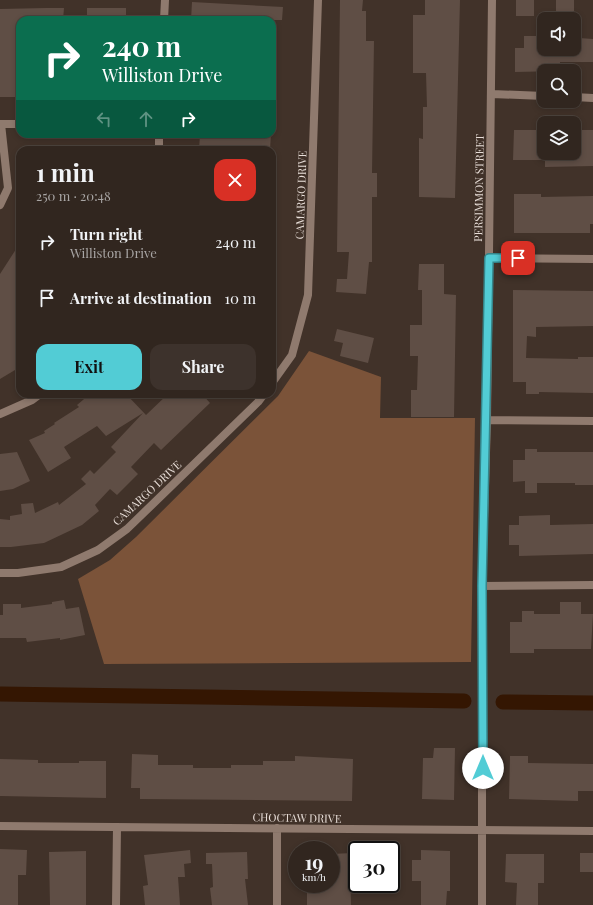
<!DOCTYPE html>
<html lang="en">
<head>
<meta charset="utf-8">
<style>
  :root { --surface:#31261f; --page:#3d322c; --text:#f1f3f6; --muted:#a8a5a4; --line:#4c433d; --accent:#52ccd5 }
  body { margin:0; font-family:"Playfair Display",serif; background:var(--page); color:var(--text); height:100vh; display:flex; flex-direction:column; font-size:15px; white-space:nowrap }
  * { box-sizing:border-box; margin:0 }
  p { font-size:13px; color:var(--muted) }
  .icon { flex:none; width:22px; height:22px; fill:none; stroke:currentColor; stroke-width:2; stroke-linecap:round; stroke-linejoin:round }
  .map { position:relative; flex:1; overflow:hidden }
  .panel { position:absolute; left:16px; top:146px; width:260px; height:252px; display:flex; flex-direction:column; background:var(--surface); border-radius:12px; box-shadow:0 2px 6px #0003,0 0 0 1px var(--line) }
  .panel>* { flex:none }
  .banner { position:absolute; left:16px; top:16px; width:260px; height:122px; border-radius:12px; box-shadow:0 2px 6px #0003,0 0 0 1px var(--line); background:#0b6e4f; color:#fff; overflow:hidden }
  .buttons { position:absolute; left:537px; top:12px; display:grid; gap:8px }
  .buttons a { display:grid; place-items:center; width:44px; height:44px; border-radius:8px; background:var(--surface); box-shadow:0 2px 6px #0003,0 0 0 1px var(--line); font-size:20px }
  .speed { position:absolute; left:288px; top:841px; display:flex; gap:8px; font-size:20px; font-weight:700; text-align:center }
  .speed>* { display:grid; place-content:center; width:52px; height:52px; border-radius:50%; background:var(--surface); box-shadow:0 2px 6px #0003,0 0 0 1px var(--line); line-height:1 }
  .speed small { font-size:10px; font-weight:400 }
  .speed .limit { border:2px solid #111; border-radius:6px; background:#fff; color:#111 }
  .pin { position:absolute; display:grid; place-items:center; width:34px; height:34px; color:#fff; margin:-17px; border-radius:8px; box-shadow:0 2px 6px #0006 }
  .me { position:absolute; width:44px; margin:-22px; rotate:0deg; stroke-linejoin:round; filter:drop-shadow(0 0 3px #0008) }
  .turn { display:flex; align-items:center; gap:14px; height:84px; padding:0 20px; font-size:18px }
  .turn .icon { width:52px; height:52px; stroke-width:2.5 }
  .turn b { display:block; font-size:28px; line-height:34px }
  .lanes { display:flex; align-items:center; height:38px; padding:0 20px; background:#0003; justify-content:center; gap:20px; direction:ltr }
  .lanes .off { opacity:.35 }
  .round { display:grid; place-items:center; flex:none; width:42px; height:42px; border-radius:12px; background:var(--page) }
  .headline { display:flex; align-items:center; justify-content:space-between; height:68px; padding:0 20px }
  h1 { font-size:24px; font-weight:700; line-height:30px }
  .cta { display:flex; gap:8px; margin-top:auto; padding:8px 20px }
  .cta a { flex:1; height:46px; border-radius:12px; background:var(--accent); color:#111; font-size:16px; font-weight:700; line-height:46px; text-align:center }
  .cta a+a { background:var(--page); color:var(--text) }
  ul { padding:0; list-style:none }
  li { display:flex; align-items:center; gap:12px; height:56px; padding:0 20px }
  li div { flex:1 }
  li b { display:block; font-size:15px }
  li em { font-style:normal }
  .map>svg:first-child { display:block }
  .green { fill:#7b5339 }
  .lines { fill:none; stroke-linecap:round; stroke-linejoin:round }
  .canal { stroke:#341602; stroke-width:15 }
  .building { fill:#5f4e45 }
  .minor { stroke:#8f7a6e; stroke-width:8 }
  .route-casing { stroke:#35858a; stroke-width:10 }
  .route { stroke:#52ccd5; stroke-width:7 }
  .labels { text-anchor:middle; stroke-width:3.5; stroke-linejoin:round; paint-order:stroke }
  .street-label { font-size:11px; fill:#e8ded8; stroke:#413229 }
</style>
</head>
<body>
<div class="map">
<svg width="593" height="905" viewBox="0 0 593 905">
  <rect width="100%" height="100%" fill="#413229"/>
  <path class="green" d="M309,351L381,377L380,418H475L471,662L104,664L78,579L110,560L136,537L278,396Z"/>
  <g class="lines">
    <path class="canal" d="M0,694L464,701
      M503,702L593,703"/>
  </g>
  <path class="building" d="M340,0H363L362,11H366V41H374L372,173H377V197H372V262H369L366,294L336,292L337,279H347L349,252H337Z
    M425,0H460L455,198L419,197V138L423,139V107H427L426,73H413V15H425Z
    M516,0H534V16H516Z
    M556,0H574V11H556Z
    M192,2L283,7L282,20H191Z
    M46,8H64L63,20H20V97H0V9Z
    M87,8H126V20H87Z
    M524,36H542V49H579V38L593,39V62H560V71L515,72V48H524Z
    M514,130H542L541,160H513Z
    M578,130H593V166L545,167V153H578Z
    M200,134H271L270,150H199Z
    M514,194H541V197L593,196V224H590V233H514Z
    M20,243V367L0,379V274Z
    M419,264H444V294L456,295L454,417H411V390H417L418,356H410V325H422V290H418Z
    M513,290L593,291V326L536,327V337L527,336L526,358L578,359V357H593V393L539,392V394H526V382H513Z
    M337,329L374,338L368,363L340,356L343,343L334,341Z
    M90,394H126L146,415L168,394L173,399L178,394H202L210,403L161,450L154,443L131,467L138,474L117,495L110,489L95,505L99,511L82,525L44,543L11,547H0V519L10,520V516L22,514L21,504L33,503L35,513L58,502L59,505L86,484L81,479L90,470L94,474L116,452L111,447L143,413L106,436L97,426L64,447L71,458L48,472L29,440L45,433L44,431L55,424L54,423L79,407L77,405Z
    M525,449H537V452H593V485H575V483H537V493H525V481L513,482V460H525Z
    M17,452L30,481L13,489L0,491V454Z
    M550,515V525L593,524V554L519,556V545H509V525H519V516Z
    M64,600L66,609L79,607L85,635L60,640V638L27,642L26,638H0V615H3V604H21V608L52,604V602Z
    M560,602H581V614H593L591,649H534V653H510V622H522V611H534V614H560Z
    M434,748H455L454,800L422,799L423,758H433Z
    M132,754L158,755V765H193V768H231V765H263V761H295V756L353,759L352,801L140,799V788H131Z
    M510,756H528V763L593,764V791H578V801L509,799Z
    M0,759L38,760V763H79V761H106V798L0,796Z
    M0,849L27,850L26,875H18V905H0Z
    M190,850L191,863L184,864L185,877H178L180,905H145L143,886L148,885L144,855Z
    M421,850L450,851V891H447L446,905H421V881H412V860H421Z
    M86,851V905H50L49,852Z
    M247,852L248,879H245L248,905H212L210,888L213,887L212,864H206V853Z
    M353,853V865H350L351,905H307V886H331V854Z
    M580,853H593V872H580Z
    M506,854H544V883H538V905H516L517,883L505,882Z"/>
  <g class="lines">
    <path class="minor" d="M164,20L165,0
      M492,94L544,96
      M574,97L593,98
      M0,124H20
      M159,150V134
      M0,205L8,188L1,124
      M489,258L593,259
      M272,383L292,355L308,295L318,0
      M0,414L32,400L40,394
      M487,420L593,421
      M0,573H18L61,567L98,550L127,529L258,402L264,394
      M482,586L593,585
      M0,826L593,831
      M116,905L117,827
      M277,905V828
      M482,905V586L487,420L492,0"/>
  </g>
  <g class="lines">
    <defs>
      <path id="route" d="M483,768L482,586L489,258H518"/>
    </defs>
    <use href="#route" class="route-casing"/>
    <use href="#route" class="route"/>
  </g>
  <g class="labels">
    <g class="street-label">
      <text transform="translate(479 188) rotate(-89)" y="4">PERSIMMON STREET</text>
      <text transform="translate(301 195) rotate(-88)" y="4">CAMARGO DRIVE</text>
      <text transform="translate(147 493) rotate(-43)" y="4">CAMARGO DRIVE</text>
      <text transform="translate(297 818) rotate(1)" y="4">CHOCTAW DRIVE</text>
    </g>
  </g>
</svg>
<div class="buttons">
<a><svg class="icon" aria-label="sound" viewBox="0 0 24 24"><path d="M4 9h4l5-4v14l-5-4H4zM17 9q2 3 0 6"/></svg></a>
<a><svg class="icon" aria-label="search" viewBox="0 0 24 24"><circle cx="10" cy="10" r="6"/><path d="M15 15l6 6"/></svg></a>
<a><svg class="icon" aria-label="layers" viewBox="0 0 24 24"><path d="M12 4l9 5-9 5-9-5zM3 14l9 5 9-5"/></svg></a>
</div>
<div class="speed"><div>19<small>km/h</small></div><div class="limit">30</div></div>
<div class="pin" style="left:518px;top:258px;background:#d93025"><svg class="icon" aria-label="arrive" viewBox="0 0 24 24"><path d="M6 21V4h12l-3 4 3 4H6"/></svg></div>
<svg class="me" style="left:483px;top:768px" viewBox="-20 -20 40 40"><circle r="19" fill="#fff"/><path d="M0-13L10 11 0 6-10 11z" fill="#52ccd5"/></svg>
<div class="banner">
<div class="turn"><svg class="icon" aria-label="right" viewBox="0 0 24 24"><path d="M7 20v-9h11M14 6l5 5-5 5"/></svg><div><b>240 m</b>Williston Drive</div></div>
<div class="lanes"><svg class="icon off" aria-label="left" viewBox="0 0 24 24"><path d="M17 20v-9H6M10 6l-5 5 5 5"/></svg><svg class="icon off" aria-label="ahead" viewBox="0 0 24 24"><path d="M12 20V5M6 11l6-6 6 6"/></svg><svg class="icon" aria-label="right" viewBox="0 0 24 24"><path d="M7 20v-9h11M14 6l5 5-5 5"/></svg></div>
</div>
<section class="panel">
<div class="headline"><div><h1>1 min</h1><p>250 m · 20:48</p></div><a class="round" style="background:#d93025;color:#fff"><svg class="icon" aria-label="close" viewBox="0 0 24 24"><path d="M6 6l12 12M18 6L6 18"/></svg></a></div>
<ul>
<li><svg class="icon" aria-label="right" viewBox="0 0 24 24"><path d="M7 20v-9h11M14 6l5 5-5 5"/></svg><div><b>Turn right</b><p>Williston Drive</p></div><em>240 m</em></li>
<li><svg class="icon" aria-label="arrive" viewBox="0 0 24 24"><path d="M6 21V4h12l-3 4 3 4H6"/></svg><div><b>Arrive at destination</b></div><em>10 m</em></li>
</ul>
<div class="cta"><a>Exit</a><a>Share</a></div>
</section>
</div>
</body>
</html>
